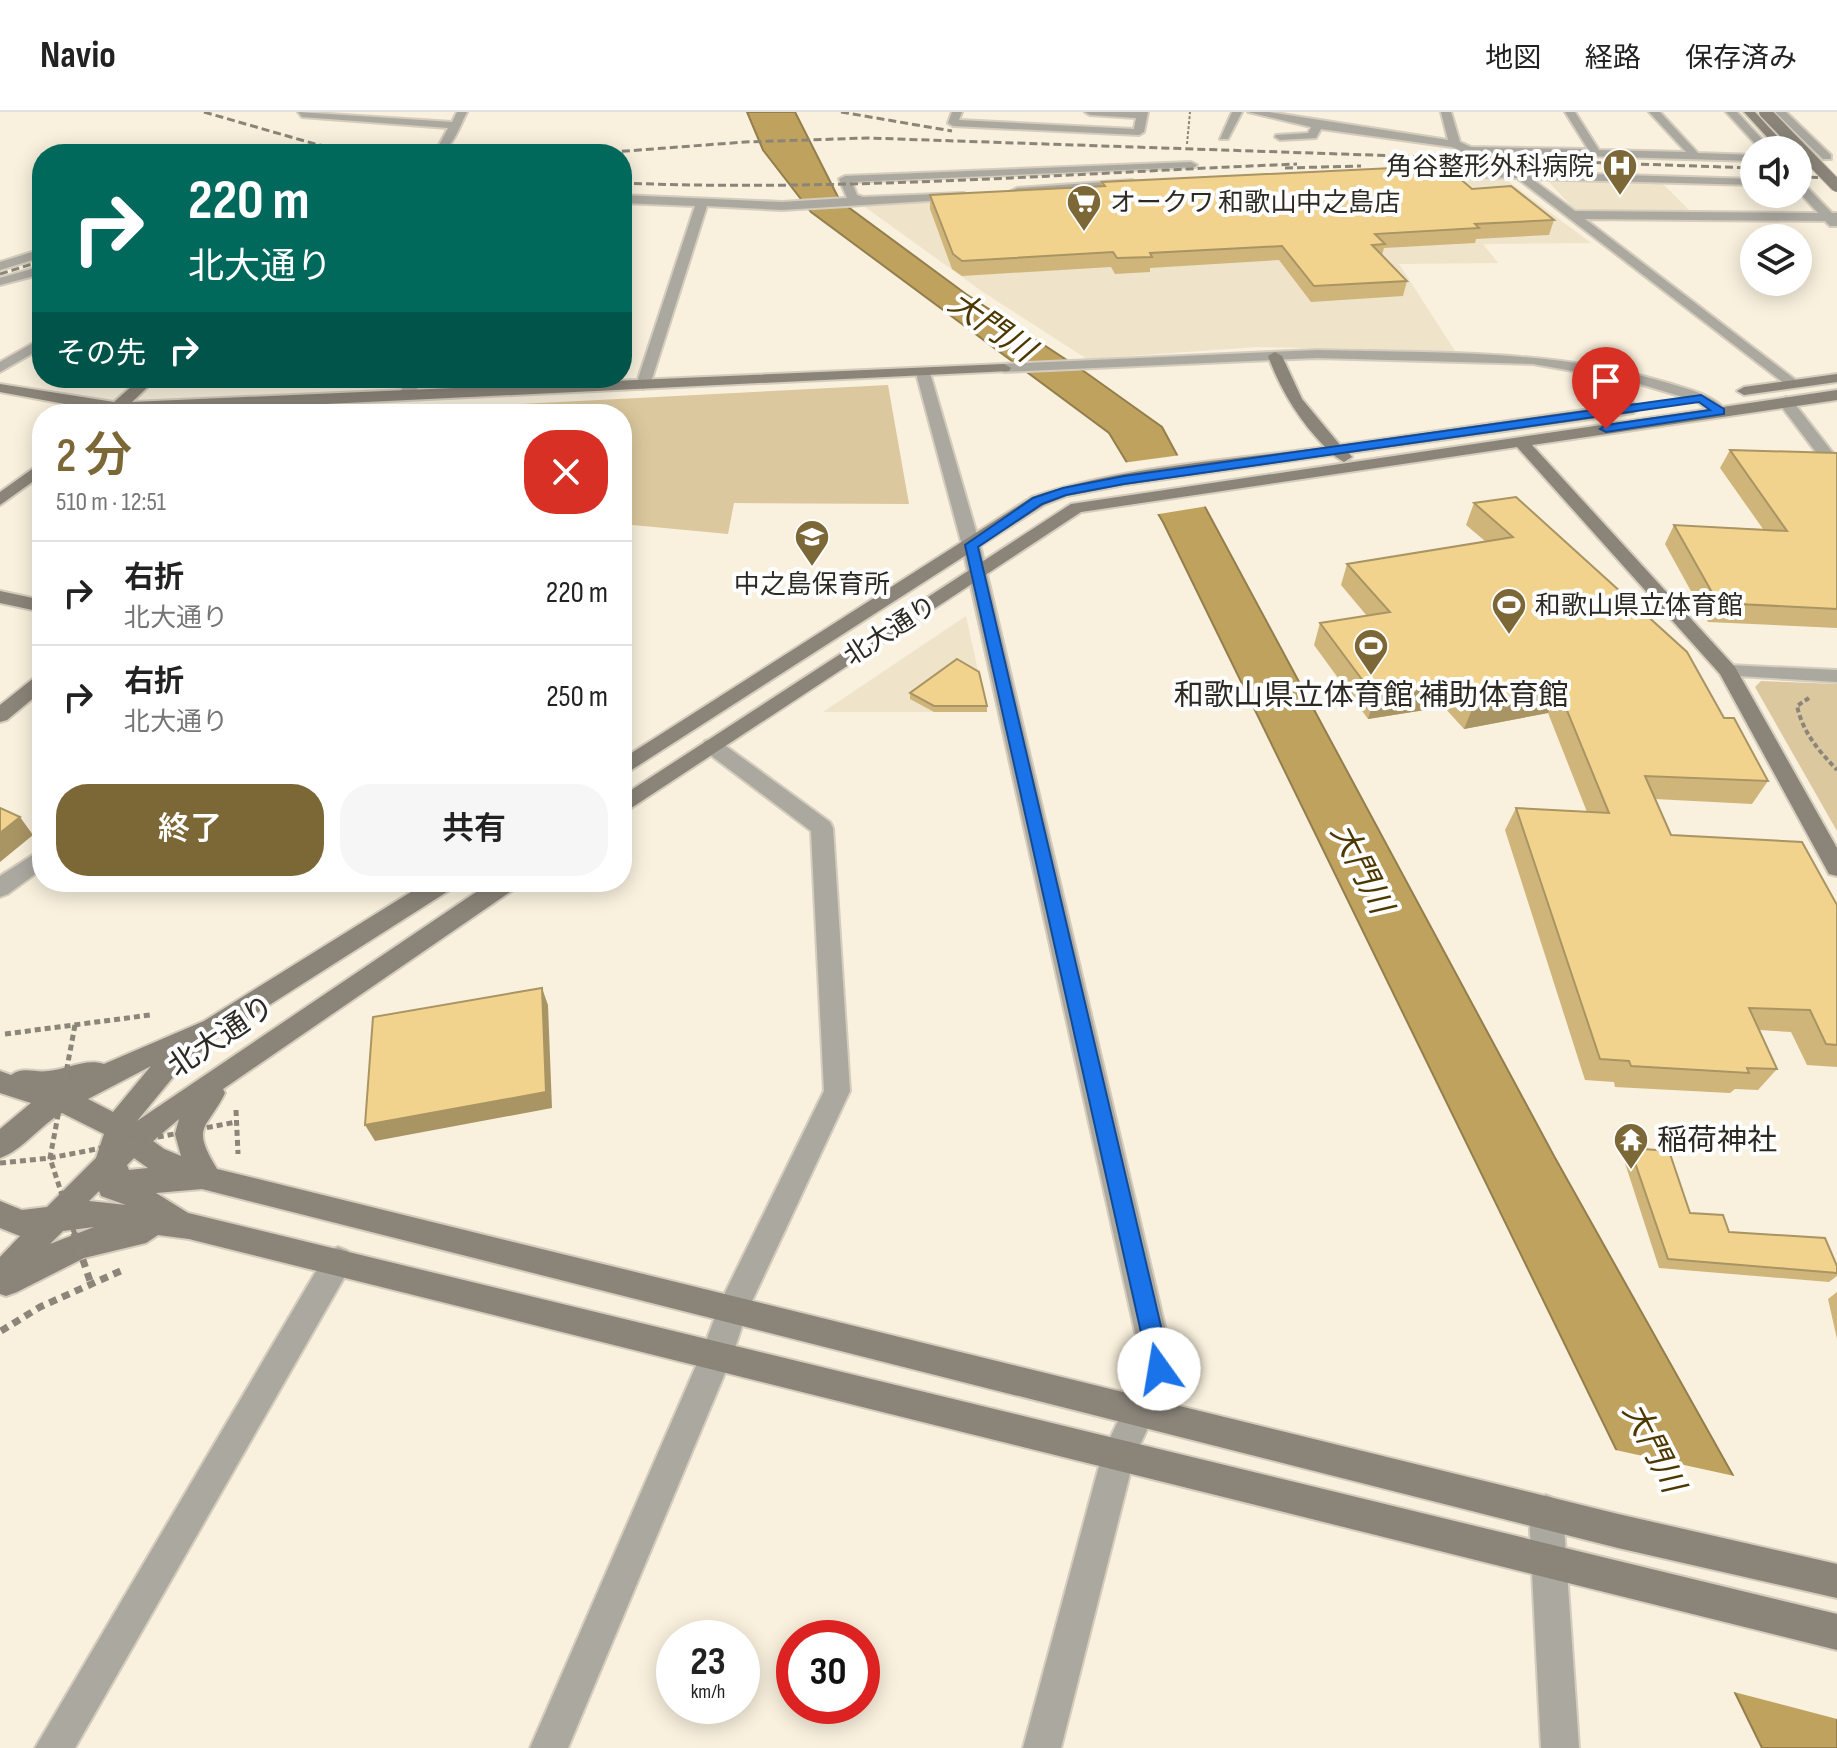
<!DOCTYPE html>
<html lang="ja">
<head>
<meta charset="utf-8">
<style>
  :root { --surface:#fff; --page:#f6f6f6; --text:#222; --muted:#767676; --line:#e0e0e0; --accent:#7c6736 }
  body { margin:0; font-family:"Sofia Sans Condensed","Noto Sans JP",sans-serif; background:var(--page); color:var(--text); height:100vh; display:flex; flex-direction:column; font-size:30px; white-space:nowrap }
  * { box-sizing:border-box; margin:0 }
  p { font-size:26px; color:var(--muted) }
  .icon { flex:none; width:44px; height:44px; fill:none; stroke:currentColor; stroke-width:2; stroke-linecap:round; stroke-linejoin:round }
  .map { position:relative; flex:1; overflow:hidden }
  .sheet { position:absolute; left:32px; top:292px; width:600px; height:488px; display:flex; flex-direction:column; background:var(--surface); border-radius:32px; box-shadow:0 4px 20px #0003 }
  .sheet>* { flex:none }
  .hud { position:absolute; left:32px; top:32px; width:600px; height:244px; border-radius:32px; box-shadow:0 4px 20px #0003; background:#00695c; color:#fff; overflow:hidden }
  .tools { position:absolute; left:1740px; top:24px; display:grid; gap:16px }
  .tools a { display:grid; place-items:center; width:72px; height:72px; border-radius:50%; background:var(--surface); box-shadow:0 4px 20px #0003; font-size:40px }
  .speed { position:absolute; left:656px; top:1508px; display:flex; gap:16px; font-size:40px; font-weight:700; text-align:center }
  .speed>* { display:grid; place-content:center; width:104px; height:104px; border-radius:50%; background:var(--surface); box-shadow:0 4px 20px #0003; line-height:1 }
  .speed small { font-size:20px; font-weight:400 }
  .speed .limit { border:12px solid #d22; background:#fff; color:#111 }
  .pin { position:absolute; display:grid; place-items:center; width:68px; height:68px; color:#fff; margin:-82px -34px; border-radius:50% 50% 50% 0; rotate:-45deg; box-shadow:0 0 8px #0007 }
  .pin .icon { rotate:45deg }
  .me { position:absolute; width:88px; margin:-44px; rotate:347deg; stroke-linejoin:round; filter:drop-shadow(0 0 6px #0008) }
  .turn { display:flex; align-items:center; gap:28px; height:168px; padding:0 24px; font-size:36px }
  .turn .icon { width:104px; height:104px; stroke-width:2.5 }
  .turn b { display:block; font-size:56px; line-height:68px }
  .then { display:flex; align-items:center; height:76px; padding:0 24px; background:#0003; gap:16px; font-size:30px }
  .round { display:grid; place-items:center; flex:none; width:84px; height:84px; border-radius:32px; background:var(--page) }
  .summary { display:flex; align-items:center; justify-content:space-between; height:136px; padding:0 24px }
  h1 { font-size:48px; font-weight:600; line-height:60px; color:var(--accent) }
  .action { display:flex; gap:16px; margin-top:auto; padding:16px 24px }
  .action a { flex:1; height:92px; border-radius:32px; background:var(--accent); color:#fff; font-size:32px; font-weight:600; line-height:92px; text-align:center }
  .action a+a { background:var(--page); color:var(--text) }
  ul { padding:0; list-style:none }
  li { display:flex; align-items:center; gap:24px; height:104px; padding:0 24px; border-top:2px solid var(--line) }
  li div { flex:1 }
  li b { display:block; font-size:30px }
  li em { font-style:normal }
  header { display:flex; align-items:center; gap:48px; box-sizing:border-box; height:112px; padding:0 40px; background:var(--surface); border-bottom:2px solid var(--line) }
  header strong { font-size:38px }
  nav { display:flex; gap:44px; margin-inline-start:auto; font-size:28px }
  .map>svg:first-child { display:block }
  .built { fill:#efe3ca }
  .green { fill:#dbc89e }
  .water { fill:#bfa25d; stroke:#937e4c; stroke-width:2 }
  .pier { fill:#f9f0dd }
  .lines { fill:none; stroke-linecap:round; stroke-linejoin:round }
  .street-casing { stroke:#d4ccbc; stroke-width:4 }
  .secondary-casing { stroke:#d4ccbc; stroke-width:4 }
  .path-far3 { stroke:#8b8679; stroke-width:2; stroke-dasharray:3 2; stroke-linecap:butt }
  .path-far2 { stroke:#8b8679; stroke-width:4; stroke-dasharray:5 3; stroke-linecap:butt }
  .path-far1 { stroke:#8b8679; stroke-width:5; stroke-dasharray:6 4; stroke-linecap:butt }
  .path { stroke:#8b8679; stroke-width:7; stroke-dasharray:8 6; stroke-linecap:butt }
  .street { fill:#aba8a0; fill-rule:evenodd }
  .secondary { fill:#8a8479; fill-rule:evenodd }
  .rail { stroke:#8b8579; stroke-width:3; stroke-dasharray:8 4; stroke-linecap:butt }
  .secondary-bridge-casing { stroke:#d4ccbc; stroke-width:14; stroke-linecap:butt }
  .path-bridge-far1 { stroke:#8b8679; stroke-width:5; stroke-dasharray:6 4; stroke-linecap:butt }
  .path-bridge { stroke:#8b8679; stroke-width:7; stroke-dasharray:8 6; stroke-linecap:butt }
  .secondary-bridge { stroke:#8a8479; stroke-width:12 }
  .wall { fill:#d0b57a }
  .shaded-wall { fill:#a99463 }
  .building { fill:#f2d38e; stroke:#a99463; stroke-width:2 }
  .route { fill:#1a73e8; stroke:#114b97; stroke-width:2 }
  .labels { text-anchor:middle; stroke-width:8; stroke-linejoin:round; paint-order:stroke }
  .far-poi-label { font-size:26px; fill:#2d2a23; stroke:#fefefe; text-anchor:start }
  .far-street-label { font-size:26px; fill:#2d2a23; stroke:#fefefe }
  .poi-label { font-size:30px; fill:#2d2a23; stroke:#fefefe }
  .street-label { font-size:30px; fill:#2d2a23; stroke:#fefefe }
  .water-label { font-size:32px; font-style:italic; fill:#4d3900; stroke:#fefefe }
</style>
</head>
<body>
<header>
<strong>Navio</strong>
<nav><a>地図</a><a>経路</a><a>保存済み</a></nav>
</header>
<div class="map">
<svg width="1837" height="1636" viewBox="0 0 1837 1636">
  <rect width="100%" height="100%" fill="#f9f0dd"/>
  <path class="built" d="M1398,64L1488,65L1508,69L1591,131L1483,132L1498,151L1399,152L1455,239L1257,235L1087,247L983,180L865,95L1094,78Z
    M1546,67L1661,70L1694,103L1577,100Z
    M966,504L987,600H823Z"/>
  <path class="green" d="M888,273L909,392L734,391L728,422L622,412V302H515L520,292Z
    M1761,569L1837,572V719L1755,575Z"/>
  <path class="water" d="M747,0H795L840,89L966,182L1085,260L1162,315L1554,1044L1837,1549V1636H1762L1163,410L1109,321L811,100L763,38Z"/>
  <path class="pier" d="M1181,343L1208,394L1153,403L1122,351Z
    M1611,1337L1739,1365L1837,1541V1607L1730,1579Z"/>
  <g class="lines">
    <defs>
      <path id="street" d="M298,0L452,10L457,0H467C456,21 453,42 426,42L438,35L448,16L302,5Z
        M952,0H962L959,8L1134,17L1136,6L1090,3L1085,0H1148L1144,20L1139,23L953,14L948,11Z
        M1232,0H1242L1228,27H1220Z
        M1248,0H1269L1448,28L1441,0H1451L1460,30L1471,35L1588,37L1565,0H1575L1599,38L1686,40L1649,0H1660L1698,41L1754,43V49L1482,41L1522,60L1754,67V73L1532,67L1575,99L1818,101L1798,79V71L1804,72L1832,101H1837V114H1830L1825,109L1585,107L1801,272L1799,275H1789L1517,66L1421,63L1415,60L1421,57L1504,59L1452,35L1321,17L1316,26L1280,28L1275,25L1276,23L1308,21L1311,15Z
        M1726,0H1737L1772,38H1761Z
        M1775,0H1786L1831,43V47H1823Z
        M1191,50L1197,53L1195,55L852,70L857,83L863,85L964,81V85L960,87L782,98L707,94L650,273L643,277L636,273L695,94L622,91V83L782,90L847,86L839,67L845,64Z
        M1132,68L1138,71L1136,73L1017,82L1011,79L1017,76Z
        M42,137V145L0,158V150Z
        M42,154V162L0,173V166Z
        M42,226V236L0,260V250Z
        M1317,238C1435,241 1554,237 1668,271C1690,278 1712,282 1728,300L1725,303H1715L1696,289L1630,269L1533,252L1317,246L1004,260L997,256L1004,252Z
        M923,257L930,261L980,433L1175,1257L1134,1346L1061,1636H1023L1102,1343L1143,1256L962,433L916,261Z
        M410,266H425L411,285H401L398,282Z
        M1786,285L1791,287L1837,346V362L1831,360L1778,290Z
        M1728,553L1837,558V570L1721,563L1718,559L1721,555Z
        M712,627L719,629L830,710L833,716L850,979L746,1202L733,1242L568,1636H530L702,1240L721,1189L824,979L811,719L705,639L702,634L705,629Z
        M42,737V757L8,782L0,785V764Z
        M338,1135L348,1139L353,1149L348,1159L75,1636H35L328,1139Z
        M1546,1383L1558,1388L1563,1400L1579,1636H1541L1529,1400L1534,1388Z"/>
      <path id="secondary" d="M1744,0H1755L1790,38H1779Z
        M1275,240L1282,244L1302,287L1340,333L1633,291L1641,296L1633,301L1349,341L1352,345L1344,350L1333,343L1124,373L1067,384L1044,393L622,664V647L1032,385C1118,355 1233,348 1325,335C1299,308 1281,279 1268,244Z
        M1004,252L1011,256L1009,259L119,302L0,280V272L114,290L141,266H157L132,290Z
        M1837,262V270L1744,283L1737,279L1744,275Z
        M1837,278V288L1532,333L1735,555L1837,736V764L1829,762L1720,562L1517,335L1081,400L622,702V684L1071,392Z
        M42,350V363L0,393V380Z
        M0,479L42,488V500L0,491Z
        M42,563V579L7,608L0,610V593L35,565Z
        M427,770H457L453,776L222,923L205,931L202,939L174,964L137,1009L491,770H520L516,776L223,977L225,981C207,1018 190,1013 217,1057L1618,1402L1837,1452V1486L1618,1436L202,1077L156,1081L188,1101L1837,1502V1538L189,1127L158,1123L146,1131L84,1146L17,1180L6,1184L0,1182V1145L20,1124L0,1116V1089L22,1098L47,1095L96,1046L104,1022L62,1001C40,1013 23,1038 0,1046V1017L31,991L0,981V959L11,963C23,954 34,961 48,959C66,958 86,946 104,952L204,909ZM151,954L113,1000L88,987ZM179,1007L175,1022L181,1044L164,1037L153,1029ZM134,1046L148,1056L129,1058L127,1053ZM99,1079L101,1084L126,1093L89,1089ZM94,1115L50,1132L63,1119Z"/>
    </defs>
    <use href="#street" class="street-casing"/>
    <use href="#secondary" class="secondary-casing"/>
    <path class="path-far3" d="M1187,32L1190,0"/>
    <path class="path-far2" d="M1809,586L1797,594C1803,621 1819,639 1837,658"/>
    <path class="path-far1" d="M5,922L150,903
      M236,998L238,1042"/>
    <path class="path" d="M1,1219L40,1195L125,1157"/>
    <use href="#street" class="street"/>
    <use href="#secondary" class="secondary"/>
    <path class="rail" d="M204,0L315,32L363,42
      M841,0L952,19
      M586,42L745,30L868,26L1754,56
      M1285,56L1361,54
      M1798,65L1837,66
      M622,71C848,80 1072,61 1297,52
      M0,162L42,149"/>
    <defs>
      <path id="secondary-bridge" d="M1765,0L1837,74"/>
    </defs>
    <use href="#secondary-bridge" class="secondary-bridge-casing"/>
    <path class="path-bridge-far1" d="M75,913L50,1046L75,1123
      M0,1051L50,1046L236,1010"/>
    <path class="path-bridge" d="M74,1121L91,1172"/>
    <use href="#secondary-bridge" class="secondary-bridge"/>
  </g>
  <path class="wall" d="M1418,59L1472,77L1554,108L1549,123L1476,127L1475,131L1384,136L1382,143L1407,169L1403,184L1311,190L1279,148L1150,156V160L1115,162L1111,155L962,164L952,157L930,97V83L1101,75L1102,70Z
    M1730,338L1837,341V516L1708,510L1665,432L1674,413L1763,417L1720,356Z
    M1474,391L1724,606L1768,669L1752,692L1655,687L1671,723L1837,793V955L1807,953L1791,920L1759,918L1777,957L1758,978L1735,977L1730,981L1615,975L1614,970L1585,968L1505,718L1516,696L1587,700L1548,601L1464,617L1444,595L1368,607L1314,533L1320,511L1367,504L1341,473L1347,452L1485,429L1466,413Z
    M910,581L987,594V600H934L910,587Z
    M1630,1036L1690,1101L1729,1120L1837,1154V1164L1829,1170L1659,1156L1623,1045Z
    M1837,1180V1227L1828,1187Z"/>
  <path class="shaded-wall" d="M1453,573L1444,595L1368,607L1375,585Z
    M1559,579L1548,601L1464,617L1473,595Z
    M20,705L33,723L0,750V721Z
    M542,876L548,893L552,996L375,1029L365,1013Z"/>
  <path class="building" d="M1413,55L1418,59L1449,57L1472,77L1511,74L1554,108L1475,112L1479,116L1375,122L1385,132L1372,133L1407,169L1314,174L1282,134L1150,141L1152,145L1117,146L1113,140L962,149L953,142L930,83L1105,74L1102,70Z
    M1730,338L1837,341V497L1718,491L1674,413L1787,419Z
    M1516,385L1687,540L1724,606H1734L1768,669L1645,664L1671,723L1802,730L1837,793V933L1826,932L1810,898L1749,896L1777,957L1747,956L1749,961L1631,954L1629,949L1600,947L1516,696L1609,701L1559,579L1473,595L1453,573L1375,585L1320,511L1390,500L1347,452L1513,425L1474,391Z
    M957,547L979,560L987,594H934L910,581Z
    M0,696L20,705L0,721Z
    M542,876L546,980L365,1013L373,905Z
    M1630,1036L1669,1039L1690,1101L1723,1103L1729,1120L1825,1126L1837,1154V1161L1668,1147Z"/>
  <path class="route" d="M1701,283L1724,297V302L1606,320L1600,317L1606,313L1710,298L1699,290L1124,372L1066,383L1042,392L978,435L1171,1257L1168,1265L1159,1269L1151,1265L965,433L1033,386L1063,376L1124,364Z"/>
  <defs>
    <symbol id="hospital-pin" viewBox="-11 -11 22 30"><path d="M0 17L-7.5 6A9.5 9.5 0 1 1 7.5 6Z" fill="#7c6736" stroke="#fefefe"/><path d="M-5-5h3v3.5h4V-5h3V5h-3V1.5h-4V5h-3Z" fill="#fff"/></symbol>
    <symbol id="supermarket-pin" viewBox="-11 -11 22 30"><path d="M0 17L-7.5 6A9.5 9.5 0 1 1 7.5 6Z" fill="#7c6736" stroke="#fefefe"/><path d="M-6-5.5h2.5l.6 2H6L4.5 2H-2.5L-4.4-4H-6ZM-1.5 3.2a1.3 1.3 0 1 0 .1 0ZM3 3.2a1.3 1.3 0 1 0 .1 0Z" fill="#fff"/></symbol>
    <symbol id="school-pin" viewBox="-11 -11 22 30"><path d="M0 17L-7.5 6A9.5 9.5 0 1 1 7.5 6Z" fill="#7c6736" stroke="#fefefe"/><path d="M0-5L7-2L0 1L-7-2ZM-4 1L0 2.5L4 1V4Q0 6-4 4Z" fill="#fff"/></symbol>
    <symbol id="stadium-pin" viewBox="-11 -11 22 30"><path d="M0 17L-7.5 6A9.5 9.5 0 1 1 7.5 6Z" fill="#7c6736" stroke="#fefefe"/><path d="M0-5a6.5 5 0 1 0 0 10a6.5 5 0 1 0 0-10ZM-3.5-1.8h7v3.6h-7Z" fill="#fff"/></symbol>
    <symbol id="temple-pin" viewBox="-11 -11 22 30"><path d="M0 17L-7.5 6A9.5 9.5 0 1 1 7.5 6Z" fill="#7c6736" stroke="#fefefe"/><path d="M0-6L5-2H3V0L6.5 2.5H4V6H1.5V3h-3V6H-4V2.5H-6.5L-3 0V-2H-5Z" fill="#fff"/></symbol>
  </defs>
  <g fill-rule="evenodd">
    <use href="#hospital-pin" x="1600" y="34" width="40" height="54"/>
    <use href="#supermarket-pin" x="1064" y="70" width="40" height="54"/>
    <use href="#school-pin" x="792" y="405" width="40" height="54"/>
    <use href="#stadium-pin" x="1489" y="473" width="40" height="54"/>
    <use href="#stadium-pin" x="1351" y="514" width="40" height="54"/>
    <use href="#temple-pin" x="1611" y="1008" width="40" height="54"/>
  </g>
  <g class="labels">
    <g class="far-poi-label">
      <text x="1594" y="63" text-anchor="end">角谷整形外科病院</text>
      <text x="1110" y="99">オークワ 和歌山中之島店</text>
      <text x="812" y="481" text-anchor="middle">中之島保育所</text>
      <text x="1535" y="502">和歌山県立体育館</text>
    </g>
    <g class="far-street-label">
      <text transform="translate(890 518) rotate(-33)" y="9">北大通り</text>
    </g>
    <g class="poi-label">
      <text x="1371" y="593">和歌山県立体育館 補助体育館</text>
      <text x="1657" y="1038" text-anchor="start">稲荷神社</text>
    </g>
    <g class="street-label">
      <text transform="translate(221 924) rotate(-34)" y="10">北大通り</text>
    </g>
    <g class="water-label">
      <text transform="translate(992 214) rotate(35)" y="11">大門川</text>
      <text transform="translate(1362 756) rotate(63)" y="11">大門川</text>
      <text transform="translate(1654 1335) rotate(63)" y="11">大門川</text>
    </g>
  </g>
</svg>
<div class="tools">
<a><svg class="icon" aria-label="sound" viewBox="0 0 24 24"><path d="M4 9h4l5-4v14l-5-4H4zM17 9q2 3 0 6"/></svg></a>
<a><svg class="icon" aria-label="layers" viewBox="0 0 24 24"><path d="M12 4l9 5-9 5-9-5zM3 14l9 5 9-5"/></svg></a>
</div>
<div class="speed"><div>23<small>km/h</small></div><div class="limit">30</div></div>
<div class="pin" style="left:1606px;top:317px;background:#d93025"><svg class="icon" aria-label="arrive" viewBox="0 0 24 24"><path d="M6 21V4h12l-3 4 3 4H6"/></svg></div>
<svg class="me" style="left:1159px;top:1257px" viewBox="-20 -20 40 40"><circle r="19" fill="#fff"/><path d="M0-13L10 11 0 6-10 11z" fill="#1a73e8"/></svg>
<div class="hud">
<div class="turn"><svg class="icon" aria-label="right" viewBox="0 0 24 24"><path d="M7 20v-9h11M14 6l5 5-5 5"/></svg><div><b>220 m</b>北大通り</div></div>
<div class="then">その先<svg class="icon" aria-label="right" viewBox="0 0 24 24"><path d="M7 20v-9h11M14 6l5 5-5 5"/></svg></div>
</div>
<section class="sheet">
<div class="summary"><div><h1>2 分</h1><p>510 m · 12:51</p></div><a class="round" style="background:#d93025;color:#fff"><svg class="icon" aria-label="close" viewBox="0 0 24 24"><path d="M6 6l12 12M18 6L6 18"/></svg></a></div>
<ul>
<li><svg class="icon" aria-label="right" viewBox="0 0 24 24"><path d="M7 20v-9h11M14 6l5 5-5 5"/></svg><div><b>右折</b><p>北大通り</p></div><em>220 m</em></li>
<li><svg class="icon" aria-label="right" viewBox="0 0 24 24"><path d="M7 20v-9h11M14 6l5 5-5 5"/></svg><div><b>右折</b><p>北大通り</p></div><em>250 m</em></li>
</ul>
<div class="action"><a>終了</a><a>共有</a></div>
</section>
</div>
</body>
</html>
